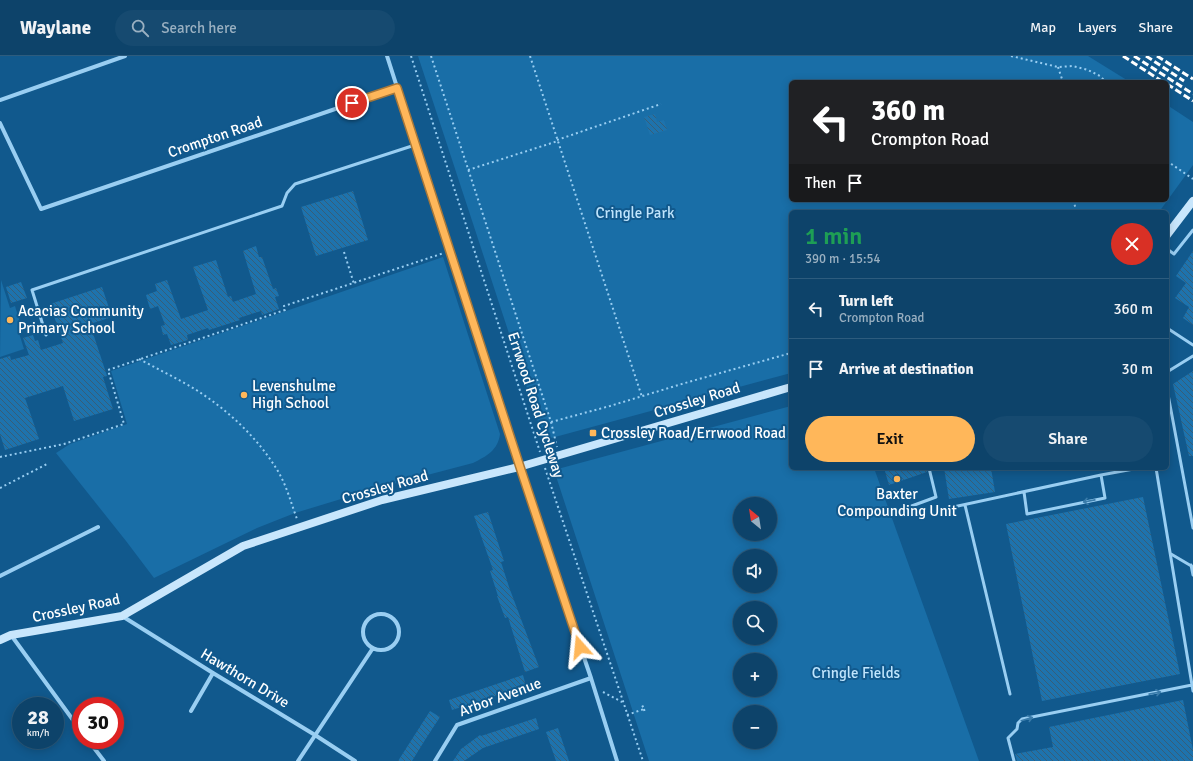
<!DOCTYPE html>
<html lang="en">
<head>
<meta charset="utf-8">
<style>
  :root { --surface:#0d436a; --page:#164a70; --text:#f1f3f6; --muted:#9ab0c1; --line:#2d5c7e; --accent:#ffb75a }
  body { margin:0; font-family:Signika,sans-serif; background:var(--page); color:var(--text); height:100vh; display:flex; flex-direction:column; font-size:15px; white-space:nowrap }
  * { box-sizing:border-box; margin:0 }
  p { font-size:13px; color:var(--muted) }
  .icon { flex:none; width:22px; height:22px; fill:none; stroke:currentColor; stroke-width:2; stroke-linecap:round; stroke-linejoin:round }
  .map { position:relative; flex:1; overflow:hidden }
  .details { position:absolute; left:789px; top:154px; width:380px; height:260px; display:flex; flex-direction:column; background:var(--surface); border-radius:6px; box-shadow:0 2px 10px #0003,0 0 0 1px var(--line) }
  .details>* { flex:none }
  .top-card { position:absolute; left:789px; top:24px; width:380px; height:122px; border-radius:6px; box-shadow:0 2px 10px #0003,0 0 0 1px var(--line); background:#202124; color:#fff; overflow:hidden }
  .needle { width:26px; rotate:330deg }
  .tools { position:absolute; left:733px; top:441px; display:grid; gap:8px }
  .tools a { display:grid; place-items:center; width:44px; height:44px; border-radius:50%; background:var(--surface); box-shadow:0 2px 10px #0003,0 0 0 1px var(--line); font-size:20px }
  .speed { position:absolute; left:12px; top:641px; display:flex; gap:8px; font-size:20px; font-weight:700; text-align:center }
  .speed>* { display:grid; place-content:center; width:52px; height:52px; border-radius:50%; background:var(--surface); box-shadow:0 2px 10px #0003,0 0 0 1px var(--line); line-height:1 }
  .speed small { font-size:10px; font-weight:400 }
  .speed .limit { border:6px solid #d22; background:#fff; color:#111 }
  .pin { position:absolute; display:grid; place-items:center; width:34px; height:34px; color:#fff; margin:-17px; border:2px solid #fff; border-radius:50%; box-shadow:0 1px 4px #0007 }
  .me { position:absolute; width:44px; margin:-22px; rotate:342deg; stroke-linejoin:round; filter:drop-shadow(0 0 3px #0008) }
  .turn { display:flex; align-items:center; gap:14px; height:84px; padding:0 16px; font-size:18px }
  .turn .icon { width:52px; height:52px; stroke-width:2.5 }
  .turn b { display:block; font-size:28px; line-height:34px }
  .then { display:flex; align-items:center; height:38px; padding:0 16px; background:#0003; gap:8px; font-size:15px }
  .round { display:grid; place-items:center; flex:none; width:42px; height:42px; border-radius:21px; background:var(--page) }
  .overview { display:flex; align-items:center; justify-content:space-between; height:68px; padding:0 16px }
  h1 { font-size:24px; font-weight:600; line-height:30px; color:#1e9e55 }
  .action { display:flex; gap:8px; margin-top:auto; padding:8px 16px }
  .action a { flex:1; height:46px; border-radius:24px; background:var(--accent); color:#111; font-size:16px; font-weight:600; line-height:46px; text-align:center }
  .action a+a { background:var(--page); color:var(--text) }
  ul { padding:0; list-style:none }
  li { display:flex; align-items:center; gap:12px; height:60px; padding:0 16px; border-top:1px solid var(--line) }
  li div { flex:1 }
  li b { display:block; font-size:15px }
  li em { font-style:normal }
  header { display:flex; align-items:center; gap:24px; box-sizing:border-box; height:56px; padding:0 20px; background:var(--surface); border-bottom:1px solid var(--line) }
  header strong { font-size:19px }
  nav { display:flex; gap:22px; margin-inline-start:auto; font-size:14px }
  .search { width:280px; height:36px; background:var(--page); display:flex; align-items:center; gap:10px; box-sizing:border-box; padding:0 14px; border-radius:22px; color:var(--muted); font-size:15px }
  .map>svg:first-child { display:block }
  .green { fill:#196ea7; fill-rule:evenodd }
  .building { fill:url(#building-back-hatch) }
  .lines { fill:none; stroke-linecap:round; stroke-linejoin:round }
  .path { stroke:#99cef2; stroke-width:2; stroke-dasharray:2 3; stroke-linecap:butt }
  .lane { stroke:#99cef2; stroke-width:3 }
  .street { stroke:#99cef2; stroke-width:4 }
  .secondary { stroke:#c8e6fc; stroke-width:8 }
  .rail { stroke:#fff; stroke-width:3; stroke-dasharray:7 3; stroke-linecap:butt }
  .oneway { stroke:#3a7cab }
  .route-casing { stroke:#a6773a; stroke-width:10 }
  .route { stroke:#ffb75a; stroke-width:7 }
  .poi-dot { fill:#ffb75a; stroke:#11598d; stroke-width:1.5 }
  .labels { text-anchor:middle; stroke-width:4; stroke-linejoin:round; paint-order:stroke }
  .street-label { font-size:15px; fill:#fff; stroke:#11598d }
  .park-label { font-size:15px; fill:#c0e5fd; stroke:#11598d }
  .poi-label { font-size:15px; fill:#fff; stroke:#11598d; text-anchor:start }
</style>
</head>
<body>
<header>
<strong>Waylane</strong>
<div class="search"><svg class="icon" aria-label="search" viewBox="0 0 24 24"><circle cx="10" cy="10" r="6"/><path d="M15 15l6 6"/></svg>Search here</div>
<nav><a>Map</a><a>Layers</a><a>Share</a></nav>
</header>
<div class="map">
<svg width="1193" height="705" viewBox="0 0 1193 705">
  <defs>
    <pattern id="building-back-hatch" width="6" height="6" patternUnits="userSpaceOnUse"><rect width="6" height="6" fill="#1e73ad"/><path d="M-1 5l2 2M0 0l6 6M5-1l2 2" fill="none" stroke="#375e78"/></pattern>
  </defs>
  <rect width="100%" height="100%" fill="#11598d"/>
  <path class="green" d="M418,0H1088L1130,26H791V144H1167V49L1193,66V109L1159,156H791V317L544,384Z
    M443,201L500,378C498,394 487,400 473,407L374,433L295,457L257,472L154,522L126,485L56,397L70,388L127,368L111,315Z
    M1,224L10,252L15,250L23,276L19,277L24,293L0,301Z
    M791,350V412H874L979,705H649L554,414ZM740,448H770V478H740ZM740,500H770V530H740ZM740,552H770V582H740ZM740,604H770V634H740ZM740,656H770V686H740Z"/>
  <path class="building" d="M655,58L657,66L664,64L667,74L650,79L644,61Z
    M353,135L368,184L316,200L301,151Z
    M256,190L259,201H262L273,233L276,232L279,240L275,241L279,253L262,259L261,255L239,262L240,264L209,274L208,272L187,279L188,284L171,289L167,278L163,279L161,270L165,269L158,250L150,253L146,239L157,235L155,228L167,224L181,263L208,254L193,211L216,204L228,241L231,240L233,246L256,238L243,195Z
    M1193,195V269L1183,262L1189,251L1175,242L1186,227L1176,220Z
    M21,226L27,242L11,247L6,231Z
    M102,231L112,261L90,268L107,320L103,321L113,353L74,365L63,330L25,342L39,383L5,394L0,378V303L10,300L11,304L29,299L23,282L33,279L35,285L38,284L41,294L63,287L50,248Z
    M1193,315V400H1189L1173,328Z
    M884,412H926L927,416L889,429Z
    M944,412H991L995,436L949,443Z
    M1143,441L1180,618L1042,645L1006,468Z
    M488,456L504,505L501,506L509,531L539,611L525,616L508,561L505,562L497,540H498L490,515L493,514L474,460Z
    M523,619L526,630L452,654L449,644Z
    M1183,644L1193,694V705H1017L1015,698L1053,691L1049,671Z
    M430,655L440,661L425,684L412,705H398Z
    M536,662L539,673L483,692L464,705H453L461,693L480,679L481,680Z
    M558,672L569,705H556L546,676Z"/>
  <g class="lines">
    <path class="path" d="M411,0L540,396
      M431,0L551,366L557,391
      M530,0L642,341
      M1011,0L1058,11L1073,10L1088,14L1100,20L1106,26
      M1058,11L1063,26
      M557,84L661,48
      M1167,105L1193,123
      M468,114L558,85
      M1073,144L1077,156
      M344,196L354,228
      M139,303C156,312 172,320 188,329C224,350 258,381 279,417C287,431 291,447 297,463
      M551,366L610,350L685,327L791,297
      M0,401L64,388L124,368L108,314L285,254L284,250L444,197
      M545,412L643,705
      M0,432L47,408
      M603,636L622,646
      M644,653L645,657
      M627,659L644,653L642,649"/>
    <path class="lane" d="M1167,193L1174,198L1193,174
      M1167,272L1193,289
      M46,279L32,234L282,150L287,137L295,128L415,89
      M1167,316L1193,300
      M1167,333L1193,472
      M1156,412L1193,635
      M1024,436L1027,458L1105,442L1101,419
      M965,449L1010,638
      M909,451L936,441L929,412
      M944,453L1101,419L1139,412
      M1171,498L1193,511
      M1191,509L1193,519
      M1014,705L1008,682L1017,673L1018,667L1022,663L1192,629"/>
    <path class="street" d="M387,0L519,411L591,622L617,705
      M0,44L125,0
      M0,67L41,153L397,32
      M0,520L98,471
      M363 576a18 18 0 1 1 36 0a18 18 0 1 1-36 0Z
      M122,560L213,617L315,679L355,705
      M11,579L81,675
      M191,655L213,617
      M88,684L104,705
      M298,705L373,592
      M435,705L457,669L591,622"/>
    <path class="secondary" d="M1167,179L1193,145
      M0,584L11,579L122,560L243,490L382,444L519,411L791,331"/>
    <path class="rail" d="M1123,0L1163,26
      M1134,0L1193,38
      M1146,0L1184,25
      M1157,0L1193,23
      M1167,28L1193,45"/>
  </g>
  <defs><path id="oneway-shaft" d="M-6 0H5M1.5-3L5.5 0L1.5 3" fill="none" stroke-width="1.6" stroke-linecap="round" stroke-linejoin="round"/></defs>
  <g class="oneway">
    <use href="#oneway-shaft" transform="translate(1089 445) rotate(169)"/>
    <use href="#oneway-shaft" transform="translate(1155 637) rotate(-11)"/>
    <use href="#oneway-shaft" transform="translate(1027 663) rotate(-16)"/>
  </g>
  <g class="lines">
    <defs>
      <path id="route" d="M352,47L397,32L520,411L580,591"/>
    </defs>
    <use href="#route" class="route-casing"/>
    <use href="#route" class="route"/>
  </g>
  <g class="poi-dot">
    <circle cx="10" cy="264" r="4"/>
    <circle cx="244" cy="339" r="4"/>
    <rect x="589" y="373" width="8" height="8" rx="2"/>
    <circle cx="897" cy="423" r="4"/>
  </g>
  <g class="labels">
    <g class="street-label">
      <text transform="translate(215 81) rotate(-19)" y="5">Crompton Road</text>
      <text transform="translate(697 344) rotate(-17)" y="5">Crossley Road</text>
      <text transform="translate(536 349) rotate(72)" y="5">Errwood Road Cycleway</text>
      <text transform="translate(385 431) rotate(-16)" y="5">Crossley Road</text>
      <text transform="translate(76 552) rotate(-12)" y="5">Crossley Road</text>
      <text transform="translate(245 622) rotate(31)" y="5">Hawthorn Drive</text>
      <text transform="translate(500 641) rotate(-20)" y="5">Arbor Avenue</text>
    </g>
    <g class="park-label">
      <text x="635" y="162">Cringle Park</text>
      <text x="856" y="622">Cringle Fields</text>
    </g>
    <g class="poi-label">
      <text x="18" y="260">Acacias Community<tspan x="18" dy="17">Primary School</tspan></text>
      <text x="252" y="335">Levenshulme<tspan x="252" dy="17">High School</tspan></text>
      <text x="601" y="382">Crossley Road/Errwood Road</text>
      <text x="897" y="443" text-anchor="middle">Baxter<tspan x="897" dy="17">Compounding Unit</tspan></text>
    </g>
  </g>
</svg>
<div class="tools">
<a><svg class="needle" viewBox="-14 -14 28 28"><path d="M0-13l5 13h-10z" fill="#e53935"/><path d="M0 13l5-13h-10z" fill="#9ab0c1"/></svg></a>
<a><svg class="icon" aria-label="sound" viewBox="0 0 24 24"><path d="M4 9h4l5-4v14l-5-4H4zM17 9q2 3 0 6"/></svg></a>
<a><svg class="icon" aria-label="search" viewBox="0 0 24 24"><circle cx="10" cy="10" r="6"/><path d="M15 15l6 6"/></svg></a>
<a>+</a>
<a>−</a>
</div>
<div class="speed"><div>28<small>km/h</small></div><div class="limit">30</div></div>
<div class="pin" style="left:352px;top:47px;background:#d93025"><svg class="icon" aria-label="arrive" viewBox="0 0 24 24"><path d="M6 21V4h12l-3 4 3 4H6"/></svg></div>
<svg class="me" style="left:580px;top:591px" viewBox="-20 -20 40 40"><path d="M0-17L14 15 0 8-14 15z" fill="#ffb75a" stroke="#fff" stroke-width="4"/></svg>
<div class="top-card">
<div class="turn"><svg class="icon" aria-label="left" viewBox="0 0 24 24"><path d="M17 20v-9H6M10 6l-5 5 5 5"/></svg><div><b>360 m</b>Crompton Road</div></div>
<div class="then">Then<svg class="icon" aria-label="arrive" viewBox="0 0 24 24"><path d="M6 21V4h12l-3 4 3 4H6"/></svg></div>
</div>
<section class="details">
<div class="overview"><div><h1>1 min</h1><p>390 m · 15:54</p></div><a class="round" style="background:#d93025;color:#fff"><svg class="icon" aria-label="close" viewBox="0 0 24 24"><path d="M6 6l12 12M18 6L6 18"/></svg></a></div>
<ul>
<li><svg class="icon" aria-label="left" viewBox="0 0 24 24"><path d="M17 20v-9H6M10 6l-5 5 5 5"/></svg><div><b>Turn left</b><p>Crompton Road</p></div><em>360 m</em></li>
<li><svg class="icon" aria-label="arrive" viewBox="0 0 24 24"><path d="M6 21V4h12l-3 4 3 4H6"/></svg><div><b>Arrive at destination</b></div><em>30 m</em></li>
</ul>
<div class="action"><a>Exit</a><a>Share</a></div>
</section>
</div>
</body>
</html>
